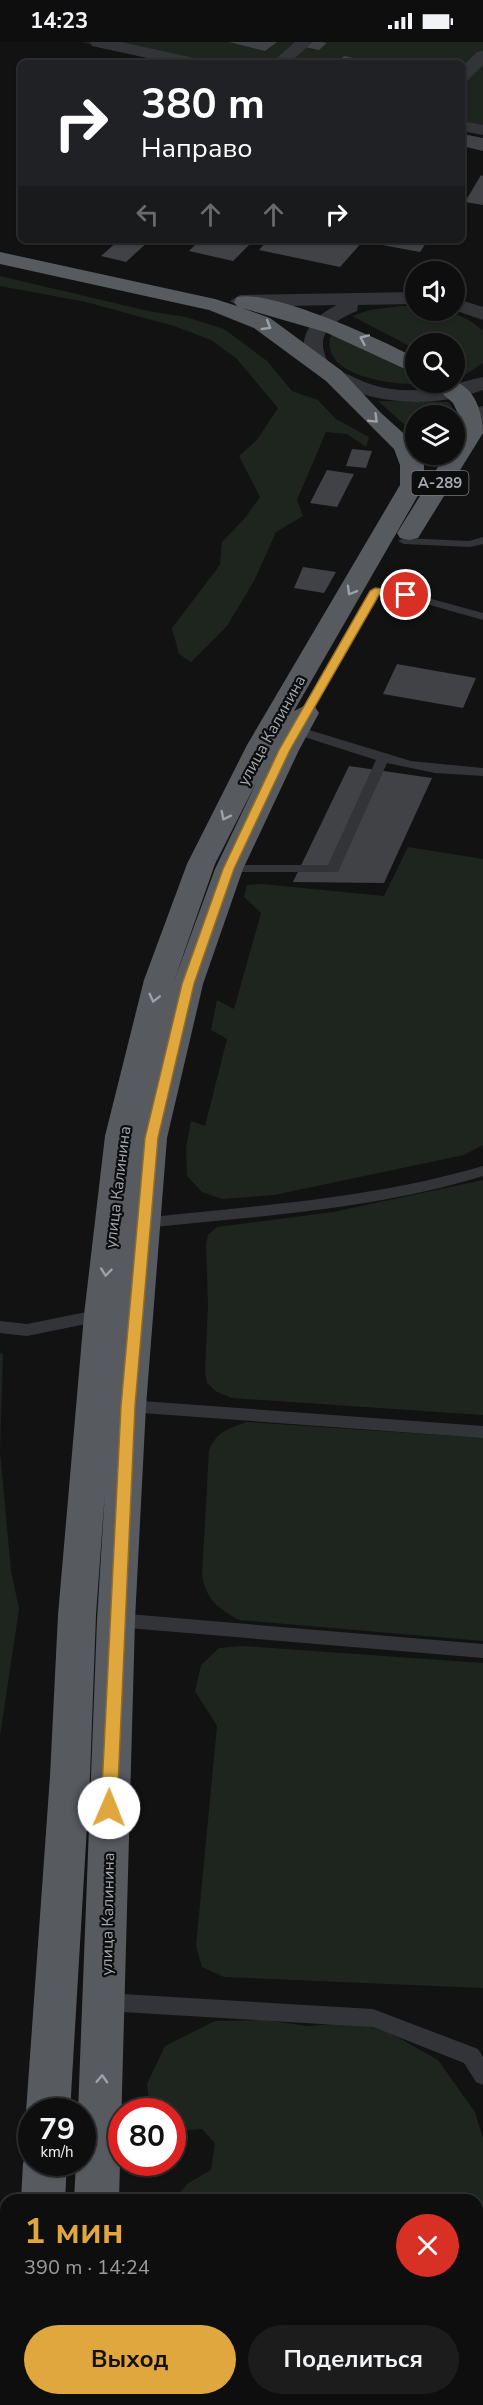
<!DOCTYPE html>
<html lang="ru">
<head>
<meta charset="utf-8">
<style>
  :root { --surface:#0e0e0e; --page:#1c1c1c; --text:#f1f3f6; --muted:#9b9c9e; --line:#2e2e2e; --accent:#dfa73d }
  body { margin:0; font-family:"Nunito Sans",sans-serif; background:var(--page); color:var(--text); height:100vh; display:flex; flex-direction:column; font-size:22px; white-space:nowrap }
  * { box-sizing:border-box; margin:0 }
  p { font-size:20px; color:var(--muted) }
  .icon { flex:none; width:33px; height:33px; fill:none; stroke:currentColor; stroke-width:2; stroke-linecap:round; stroke-linejoin:round }
  .map { position:relative; flex:1; overflow:hidden }
  .sheet { position:absolute; left:0px; top:2152px; width:483px; height:212px; display:flex; flex-direction:column; background:var(--surface); border-radius:18px 18px 0 0; box-shadow:0 2px 4px #0004,0 0 0 2px var(--line) }
  .sheet>* { flex:none }
  .banner { position:absolute; left:18px; top:18px; width:447px; height:183px; border-radius:9px; box-shadow:0 2px 4px #0004,0 0 0 2px var(--line); background:#202124; color:#fff; overflow:hidden }
  .tools { position:absolute; left:405px; top:219px; display:grid; gap:12px }
  .tools a { display:grid; place-items:center; width:60px; height:60px; border-radius:50%; background:var(--surface); box-shadow:0 2px 4px #0004,0 0 0 2px var(--line); font-size:30px }
  .speed { position:absolute; left:18px; top:2056px; display:flex; gap:12px; font-size:30px; font-weight:700; text-align:center }
  .speed>* { display:grid; place-content:center; width:78px; height:78px; border-radius:50%; background:var(--surface); box-shadow:0 2px 4px #0004,0 0 0 2px var(--line); line-height:1 }
  .speed small { font-size:15px; font-weight:400 }
  .speed .limit { border:9px solid #d22; background:#fff; color:#111 }
  .pin { position:absolute; display:grid; place-items:center; width:51px; height:51px; color:#fff; margin:-26px; border:3px solid #fff; border-radius:50%; box-shadow:0 2px 6px #0007 }
  .me { position:absolute; width:66px; margin:-33px; rotate:1deg; stroke-linejoin:round; filter:drop-shadow(0 0 4px #0008) }
  .turn { display:flex; align-items:center; gap:21px; height:126px; padding:0 24px; font-size:27px }
  .turn .icon { width:78px; height:78px; stroke-width:2.5 }
  .turn b { display:block; font-size:42px; line-height:51px }
  .lanes { display:flex; align-items:center; height:57px; padding:0 24px; background:#0003; justify-content:center; gap:30px; direction:ltr }
  .lanes .off { opacity:.35 }
  .round { display:grid; place-items:center; flex:none; width:63px; height:63px; border-radius:32px; background:var(--page) }
  .overview { display:flex; align-items:center; justify-content:space-between; height:102px; padding:0 24px }
  h1 { font-size:36px; font-weight:700; line-height:45px; color:var(--accent) }
  .button { display:flex; gap:12px; margin-top:auto; padding:12px 24px }
  .button a { flex:1; height:69px; border-radius:36px; background:var(--accent); color:#111; font-size:24px; font-weight:700; line-height:69px; text-align:center }
  .button a+a { background:var(--page); color:var(--text) }
  .status { display:flex; justify-content:space-between; align-items:center; height:42px; padding:0 30px; background:var(--surface); direction:ltr }
  .status svg { height:16px; fill:currentColor }
  .map>svg:first-child { display:block }
  .green { fill:#1e251f }
  .building { fill:#414246 }
  .lines { fill:none; stroke-linecap:round; stroke-linejoin:round }
  .service { fill:#333438; fill-rule:evenodd }
  .minor { fill:#333438; fill-rule:evenodd }
  .trunk { fill:#575a5f; fill-rule:evenodd }
  .oneway { stroke:#9ca1aa }
  .route { fill:#dfa73d; stroke:#916d28; stroke-width:1.5 }
  .labels { text-anchor:middle; stroke-width:4.5; stroke-linejoin:round; paint-order:stroke }
  .shield { fill:#0d0d0e; stroke:#777a81; stroke-width:1.5 }
  .shield-label { font-size:15px; font-weight:bold; fill:#a4a9b2 }
  .street-label { font-size:16px; fill:#a4a9b2; stroke:#0d0d0e }
</style>
</head>
<body>
<div class="status"><b>14:23</b><svg viewBox="0 0 49 12"><path d="M0 12V9h3v3zM5 12V6h3v6zM10 12V3h3v9zM15 12V0h3v12zM26 1h20v11H26zM47 4h2v5h-2z"/></svg></div>
<div class="map">
<svg width="483" height="2363" viewBox="0 0 483 2363">
  <rect width="100%" height="100%" fill="#121213"/>
  <path class="green" d="M81,0H483V92L462,87V21H176Z
    M0,234L148,269L186,275L224,287L267,319L292,349L318,358L336,377L369,395L366,405L347,392L326,390L297,458L303,474L276,490L255,537L227,584L191,620L179,612L172,586L220,523L222,500L245,476L260,455L239,414L257,398L278,366L236,316L211,298L174,284L86,260L0,244Z
    M400,264H415L416,268C441,268 464,270 483,289V321L463,334L455,329L454,302H416L415,307L352,274L370,268Z
    M332,290L407,327L415,333L416,340L427,342C400,344 314,336 332,290Z
    M378,359L448,360C457,369 456,380 455,392L454,374H416L415,392Z
    M408,805L483,817V1103L464,1113L274,1153L222,1157L202,1150L187,1134L186,1106L191,1079L205,1084L227,997L211,988L217,958L234,967L261,871L244,855L247,843L262,842L384,854Z
    M483,1138V1373L232,1356L217,1350L207,1341L205,1330L208,1263L206,1203L208,1193L217,1185L333,1170Z
    M0,1311L3,1312L0,1409L11,1529L19,1567L0,1694Z
    M247,1380L483,1396V1599L239,1578C218,1566 206,1558 202,1533L209,1409C216,1390 229,1386 247,1380Z
    M243,1604L483,1621V1946L224,1935L202,1925L196,1904L217,1684L195,1649L201,1623L219,1606Z
    M264,1978L308,1984L356,1980L392,1992L438,2018L475,2070L483,2097V2230H477V2158H174L187,2142L211,2128L215,2101L202,2087L173,2089L172,2070H150L147,2042L165,2004L215,1979Z"/>
  <path class="building" d="M229,0H277L265,9Z
    M311,0H322L327,1L319,8L305,5Z
    M344,14L373,20L372,21H336Z
    M463,92L483,96V109L462,104Z
    M481,133L483,134V163L465,160Z
    M119,198H150L126,220L101,214Z
    M200,198H238L251,201L233,219L189,209Z
    M268,198H364L340,225L259,208Z
    M386,198H428L420,210L382,203Z
    M352,407L372,409L366,426L346,424Z
    M327,428L354,432L337,465L310,461Z
    M303,525L336,530L324,551L294,546Z
    M397,622L476,636L463,666L383,652Z
    M349,724L432,736L384,841L293,840Z"/>
  <g class="lines">
    <path class="service" d="M483,495V502L470,505L404,502L398,499L404,496L469,499Z
      M375,546L406,550L483,571V578L405,556L371,551V547Z
      M296,684L411,719L483,726V734L435,731L387,721L338,830H224L222,827L229,823H328L376,718L292,691L290,688Z
      M483,1124V1134C372,1168 258,1174 144,1186L137,1181L144,1176C260,1163 370,1157 483,1124Z
      M101,1267L106,1269L109,1273L106,1277L101,1279L27,1294L0,1291V1279L27,1282Z
      M128,1358L483,1384V1396L128,1370L122,1368L120,1364L122,1360Z
      M116,1571L483,1602V1616L116,1585L110,1583L107,1578L110,1573Z
      M105,1951L373,1967L478,2007L483,2015V2043L476,2040L464,2021L373,1985L105,1969L98,1966L95,1960L98,1954Z"/>
    <path class="minor" d="M90,0H121L199,17L201,21H170L92,4Z
      M295,0H313L289,21H271Z
      M483,9V23L468,38L462,39V25L477,10Z
      M462,79L483,83V93L462,89Z
      M416,250V262L358,263L357,269C331,280 313,293 329,322L326,326H312C293,299 310,276 337,263L240,265L230,259L240,253Z
      M454,256L483,265V278L454,268Z
      M334,328C348,331 360,339 373,343C413,355 444,344 483,335V348C431,367 376,363 327,338L324,334L327,330Z
      M483,364V389L469,388L465,384L476,366Z"/>
    <path class="trunk" d="M0,210L215,257L237,264L234,260L237,255C271,247 383,298 416,316V332L325,290L242,266L270,276L342,329L381,371L412,399L416,412H419L424,423V443L294,669L306,663L315,665L319,671L299,708L243,827L203,942L167,1096L146,1364L135,1578L119,2158H74L76,2121H82V2070H78L97,1578L105,1449L96,1573L90,1734L70,2070H32V2083L26,2070L50,1734L58,1573L84,1273L105,1094L144,938L187,822L247,703L400,443V423L394,407L326,339L254,286L209,268L0,222ZM258,737L215,827L173,942L215,822Z
      M429,340C437,340 446,339 454,340C475,344 483,373 483,391L418,496L409,498L400,496L397,491L446,412H454V400L464,384L453,361Z
      M32,2104V2121H67L65,2158H21L23,2121Z
      M9,2358H57L56,2363H8Z
      M66,2358H114L113,2363H65Z"/>
  </g>
  <defs><path id="oneway-chevron" d="M-2-3.5L2.5 0L-2 3.5" fill="none" stroke-width="1.6" stroke-linecap="round" stroke-linejoin="round" transform="scale(1.5)"/></defs>
  <g class="oneway">
    <use href="#oneway-chevron" transform="translate(267 284) rotate(31)"/>
    <use href="#oneway-chevron" transform="translate(364 297) rotate(-156)"/>
    <use href="#oneway-chevron" transform="translate(374 377) rotate(44)"/>
    <use href="#oneway-chevron" transform="translate(351 549) rotate(120)"/>
    <use href="#oneway-chevron" transform="translate(225 774) rotate(117)"/>
    <use href="#oneway-chevron" transform="translate(154 956) rotate(104)"/>
    <use href="#oneway-chevron" transform="translate(106 1230) rotate(96)"/>
    <use href="#oneway-chevron" transform="translate(102 2037) rotate(-88)"/>
  </g>
  <path class="route" d="M375,546L406,550L412,553L406,556L379,553L290,708L234,827L194,942L158,1096L135,1364L117,1766L115,1771L109,1774L103,1771L101,1766L121,1364L145,1096L182,942L223,827L279,708L370,549Z"/>
  <g class="labels">
    <rect class="shield" x="411.5" y="429" width="57" height="24" rx="4.5"/>
    <g class="shield-label">
      <text x="440" y="446">А-289</text>
    </g>
    <g class="street-label">
      <text transform="translate(271 688) rotate(-61)" y="6">улица Калинина</text>
      <text transform="translate(117 1145) rotate(-83)" y="6">улица Калинина</text>
      <text transform="translate(107 1872) rotate(-89)" y="6">улица Калинина</text>
    </g>
  </g>
</svg>
<div class="tools">
<a><svg class="icon" aria-label="sound" viewBox="0 0 24 24"><path d="M4 9h4l5-4v14l-5-4H4zM17 9q2 3 0 6"/></svg></a>
<a><svg class="icon" aria-label="search" viewBox="0 0 24 24"><circle cx="10" cy="10" r="6"/><path d="M15 15l6 6"/></svg></a>
<a><svg class="icon" aria-label="layers" viewBox="0 0 24 24"><path d="M12 4l9 5-9 5-9-5zM3 14l9 5 9-5"/></svg></a>
</div>
<div class="speed"><div>79<small>km/h</small></div><div class="limit">80</div></div>
<div class="pin" style="left:406px;top:553px;background:#d93025"><svg class="icon" aria-label="arrive" viewBox="0 0 24 24"><path d="M6 21V4h12l-3 4 3 4H6"/></svg></div>
<svg class="me" style="left:109px;top:1766px" viewBox="-20 -20 40 40"><circle r="19" fill="#fff"/><path d="M0-13L10 11 0 6-10 11z" fill="#dfa73d"/></svg>
<div class="banner">
<div class="turn"><svg class="icon" aria-label="right" viewBox="0 0 24 24"><path d="M7 20v-9h11M14 6l5 5-5 5"/></svg><div><b>380 m</b>Направо</div></div>
<div class="lanes"><svg class="icon off" aria-label="left" viewBox="0 0 24 24"><path d="M17 20v-9H6M10 6l-5 5 5 5"/></svg><svg class="icon off" aria-label="ahead" viewBox="0 0 24 24"><path d="M12 20V5M6 11l6-6 6 6"/></svg><svg class="icon off" aria-label="ahead" viewBox="0 0 24 24"><path d="M12 20V5M6 11l6-6 6 6"/></svg><svg class="icon" aria-label="right" viewBox="0 0 24 24"><path d="M7 20v-9h11M14 6l5 5-5 5"/></svg></div>
</div>
<section class="sheet">
<div class="overview"><div><h1>1 мин</h1><p>390 m · 14:24</p></div><a class="round" style="background:#d93025;color:#fff"><svg class="icon" aria-label="close" viewBox="0 0 24 24"><path d="M6 6l12 12M18 6L6 18"/></svg></a></div>
<div class="button"><a>Выход</a><a>Поделиться</a></div>
</section>
</div>
</body>
</html>
